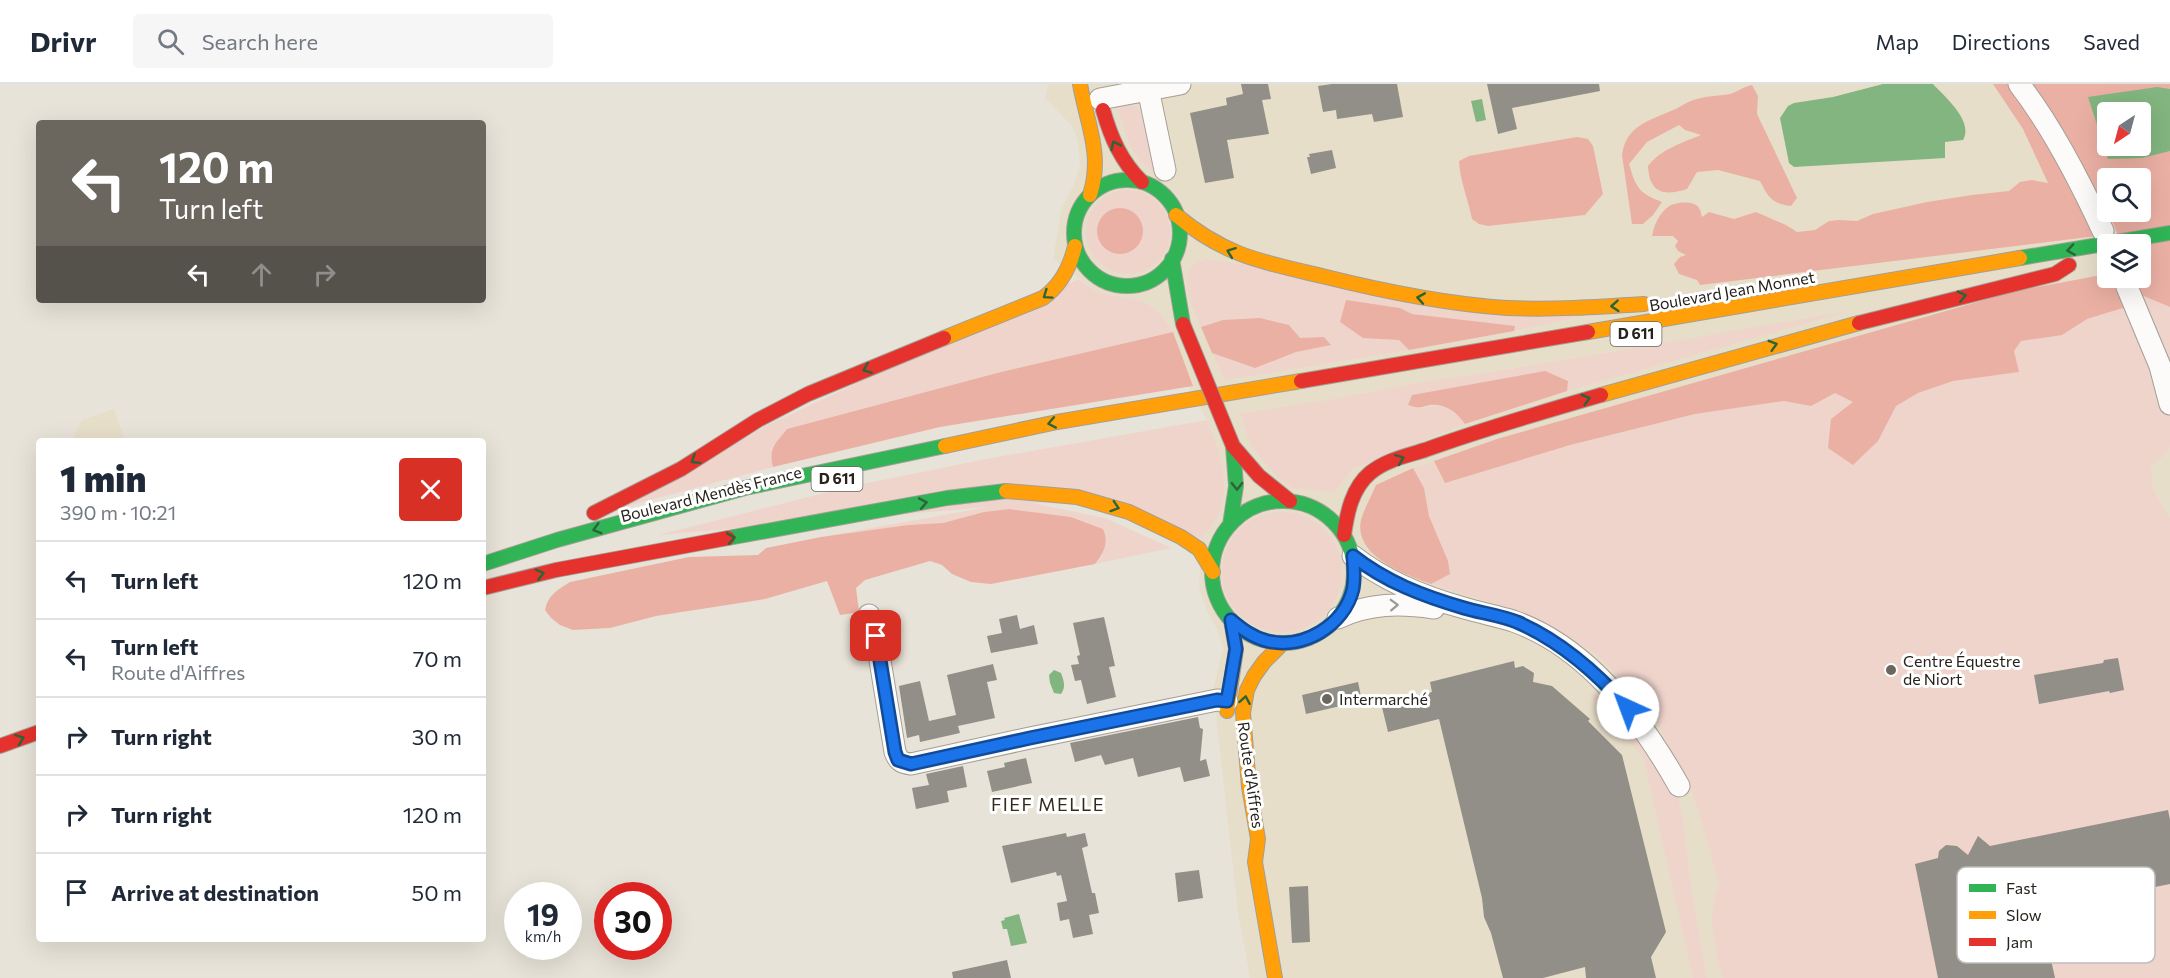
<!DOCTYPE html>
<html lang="en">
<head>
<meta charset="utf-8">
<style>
  :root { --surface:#fff; --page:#f6f6f7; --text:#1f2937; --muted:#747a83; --line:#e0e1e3 }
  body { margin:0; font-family:Commissioner,sans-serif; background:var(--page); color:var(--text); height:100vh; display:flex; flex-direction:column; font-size:22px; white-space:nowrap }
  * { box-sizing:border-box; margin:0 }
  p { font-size:20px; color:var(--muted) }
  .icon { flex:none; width:33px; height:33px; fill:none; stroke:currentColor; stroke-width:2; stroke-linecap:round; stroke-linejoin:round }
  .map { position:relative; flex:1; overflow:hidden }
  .side { position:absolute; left:36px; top:354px; width:450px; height:504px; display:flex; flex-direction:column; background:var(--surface); border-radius:6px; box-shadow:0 6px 24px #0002 }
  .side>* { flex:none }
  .top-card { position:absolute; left:36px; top:36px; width:450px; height:183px; border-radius:6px; box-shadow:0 6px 24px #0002; background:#6b665e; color:#fff; overflow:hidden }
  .needle { width:39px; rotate:216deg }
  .tools { position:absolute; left:2097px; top:18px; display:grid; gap:12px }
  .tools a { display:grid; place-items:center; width:54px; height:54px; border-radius:6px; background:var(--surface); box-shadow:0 6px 24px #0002; font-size:30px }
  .speed { position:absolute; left:504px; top:798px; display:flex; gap:12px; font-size:30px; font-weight:700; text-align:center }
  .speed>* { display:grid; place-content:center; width:78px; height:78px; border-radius:50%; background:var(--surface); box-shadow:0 6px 24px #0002; line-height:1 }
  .speed small { font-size:15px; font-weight:400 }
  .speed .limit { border:9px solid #d22; background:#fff; color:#111 }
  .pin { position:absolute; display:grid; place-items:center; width:51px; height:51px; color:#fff; margin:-26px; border-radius:12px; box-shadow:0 3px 9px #0006 }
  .me { position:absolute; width:66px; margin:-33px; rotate:317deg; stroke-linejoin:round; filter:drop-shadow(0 0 4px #0008) }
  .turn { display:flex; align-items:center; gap:21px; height:126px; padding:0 24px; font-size:27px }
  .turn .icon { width:78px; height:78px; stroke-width:2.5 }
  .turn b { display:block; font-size:42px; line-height:51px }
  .lanes { display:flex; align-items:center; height:57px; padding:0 24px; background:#0003; justify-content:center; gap:30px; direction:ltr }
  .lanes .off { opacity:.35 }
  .round { display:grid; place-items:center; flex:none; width:63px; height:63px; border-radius:6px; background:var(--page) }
  .overview { display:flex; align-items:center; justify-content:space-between; height:102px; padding:0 24px }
  h1 { font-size:36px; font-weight:800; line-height:45px }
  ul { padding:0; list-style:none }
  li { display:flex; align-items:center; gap:18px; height:78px; padding:0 24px; border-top:2px solid var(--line) }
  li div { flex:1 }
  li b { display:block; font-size:22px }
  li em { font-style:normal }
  header { display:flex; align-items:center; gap:36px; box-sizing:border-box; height:84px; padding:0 30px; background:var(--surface); border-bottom:2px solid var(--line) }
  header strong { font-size:28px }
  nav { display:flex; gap:33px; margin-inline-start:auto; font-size:21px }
  .search { width:420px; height:54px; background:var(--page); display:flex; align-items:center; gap:15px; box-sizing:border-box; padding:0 21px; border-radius:6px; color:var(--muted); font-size:22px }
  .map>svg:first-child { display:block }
  .built { fill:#e7deca }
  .green { fill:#efd4cb }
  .forest { fill:#ebb0a4; fill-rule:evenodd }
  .water { fill:#82b57f; fill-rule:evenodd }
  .building { fill:#918f87 }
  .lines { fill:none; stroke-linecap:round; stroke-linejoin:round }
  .street-casing { stroke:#a39f97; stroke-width:23 }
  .fast-casing { stroke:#a39f97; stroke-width:16 }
  .slow-casing { stroke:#a39f97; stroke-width:16 }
  .jam-casing { stroke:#a39f97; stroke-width:16 }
  .street { stroke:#fcfbf9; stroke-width:21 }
  .fast { stroke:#30b455; stroke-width:14 }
  .slow { stroke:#ff9f0a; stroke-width:14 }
  .jam { stroke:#e5322d; stroke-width:14 }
  .jam-bridge-casing { stroke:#a39f97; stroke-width:16; stroke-linecap:butt }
  .jam-bridge { stroke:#e5322d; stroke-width:14 }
  .oneway { stroke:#2b6436 }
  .oneway2 { stroke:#9c9a96 }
  .route-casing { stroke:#114b97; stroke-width:15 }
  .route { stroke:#1a73e8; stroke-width:10 }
  .poi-dot { fill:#6b665e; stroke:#fff; stroke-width:2 }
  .labels { text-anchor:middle; stroke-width:6; stroke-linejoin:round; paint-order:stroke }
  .shield { fill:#fff; stroke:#686560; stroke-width:1.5 }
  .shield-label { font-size:15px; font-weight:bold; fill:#27231c }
  .street-label { font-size:16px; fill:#27231c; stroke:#fff }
  .poi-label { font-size:16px; fill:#27231c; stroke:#fff; text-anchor:start }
  .neighbourhood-label { font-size:18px; letter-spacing:1.5px; fill:#332c1c; stroke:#fff }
  .key { fill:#fff; stroke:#bebdbb; stroke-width:1.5 }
  .key-label { font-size:16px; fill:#27231c }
</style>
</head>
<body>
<header>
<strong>Drivr</strong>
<div class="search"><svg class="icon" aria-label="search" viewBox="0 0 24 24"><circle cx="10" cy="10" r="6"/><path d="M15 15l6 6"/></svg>Search here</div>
<nav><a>Map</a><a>Directions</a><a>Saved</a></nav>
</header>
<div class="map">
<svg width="2170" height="894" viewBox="0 0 2170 894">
  <rect width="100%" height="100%" fill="#e8e3d8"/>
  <path class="built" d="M1048,0H2033L2114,141L2121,160H2108V194H2133L2139,210L2170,223V894H1250L1238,828L1213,605L1223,564L1218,547L1206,525L1199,504L1207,336L1141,217L1099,209L1053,175L1061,126L1075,98L1080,81L1078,56L1072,42L1045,14Z
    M114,325L125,357H76L74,351L82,336Z"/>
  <path class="green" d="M1127,19L1137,23L1141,29L1156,89C1131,75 1127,52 1118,27L1122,21Z
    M1086 148a42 42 0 1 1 84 0a42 42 0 1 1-84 0Z
    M1206,175L1228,178L1591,230L1514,247L1412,230L1400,224L1346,216L1341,238L1363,254L1399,256L1409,266L1225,296L1212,269L1255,283L1296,268L1330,260L1324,253L1300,254L1223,236L1201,243C1192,221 1172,184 1206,175Z
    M1078,195L1099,209L1141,217L1152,223L1161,230L1173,248L997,289L787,345L773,383L624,423L766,342Z
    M2139,210L2170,223V362L2167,369L2151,382L2153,406L2170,435V894H1722C1716,866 1705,829 1719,802L1706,752L1689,699L1655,635L1627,602L1597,571L1566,551L1509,524L1431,500L1450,490L1448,477L1429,432L1424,404L1413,384L1434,377L1445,399L1570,361L1695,330L1784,317L1811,322L1835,309L1854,317L1878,357L1896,322L1918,309L1953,297L2019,288L2014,267L2021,257L2062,251L2087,235L2126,223Z
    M1853,226L1567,307L1469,301L1412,311L1419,325C1439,319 1453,322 1465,340L1352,385L1335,408L1293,404L1280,396L1251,362L1240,330L1334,315L1413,300L1548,279Z
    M1207,336C1219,367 1232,400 1218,432C1214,440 1206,448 1201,455L1107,413L658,451L848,403L986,375Z
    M1022,417L1105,434L1171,464L1095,480L1102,472L1103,445L1071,433L1009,425L984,428L943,439L908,441L821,453Z
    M1222 488a60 60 0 1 1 120 0a60 60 0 1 1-120 0Z
    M1594,610C1628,631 1649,672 1669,705H1674C1686,730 1685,760 1689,787C1694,823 1701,859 1707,894H1693L1643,673L1591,612Z"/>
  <path class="forest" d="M1993,0H2012L2038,34L2097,152L1700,201L1697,196L1679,190L1674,180L1680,173L1686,171L1678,167L1675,162L1678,157L1673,152H1652C1654,141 1659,130 1668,123C1675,118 1694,116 1699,124C1701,127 1701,130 1702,133L1709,128L1734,135L1756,128L1786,141L1797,148L1815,146L1829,137L1839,136L1857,137L1873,130L1927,118L1972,111L2009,107L2020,98L2032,96L2048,99L2023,45Z
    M2033,0H2170V223L2139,210L2133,194H2140V160H2121L2114,141ZM2108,28H2140V62H2108ZM2108,94H2140V128H2108Z
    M1752,1L1758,12L1757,30L1797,114L1791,122C1772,120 1768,113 1760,97L1718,86L1697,88L1687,105C1663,113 1649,108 1648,82C1661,65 1682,59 1701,51L1685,46L1679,41L1647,58L1629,80C1636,103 1638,109 1662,118L1653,131L1643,140H1632L1622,71C1626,42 1648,37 1671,27C1679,24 1685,19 1693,16C1705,12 1718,12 1730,10C1738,8 1742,3 1752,1Z
    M1577,53L1588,55L1593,62L1603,110L1585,131L1488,142L1479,140L1472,135C1468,115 1460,97 1459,77L1469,72Z
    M1097 147a23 23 0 1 1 46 0a23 23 0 1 1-46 0Z
    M2107,190L2108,194H2113L2126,223L2087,235L2062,251L2021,257L2014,267L2019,288L1953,297L1918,309L1896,322L1878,357L1853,381L1828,364L1831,335L1853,318L1835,309L1811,322L1784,317L1695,330L1570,361L1445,399L1434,377L1497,355L2016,207Z
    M1346,216L1400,224L1412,230L1515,242L1514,247L1409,266L1399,256L1363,254L1340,238Z
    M1260,234L1289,241L1300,254L1324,253L1331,261L1296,268L1255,284L1212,269L1201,243L1223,236Z
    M1173,248L1193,302L940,343L773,383C768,364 776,359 787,345L997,289Z
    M1545,287L1568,297L1567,307L1465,340C1459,331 1449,322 1437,321C1424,319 1424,327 1408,321L1412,311Z
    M1413,384L1424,404L1429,432L1448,477L1450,490L1431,500C1406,491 1353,472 1361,436C1364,425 1371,413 1376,401Z
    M1009,425L1071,433L1103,445C1109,458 1104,469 1095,480L991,500L971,498L952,490L942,481L930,477L865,496L856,504L859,528L840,531L827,497L765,515L656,532L610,544L573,546L560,541L551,534L545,526C548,511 557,506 570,498L689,473L758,471L766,464L821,453L908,441L943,439L984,428Z"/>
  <path class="water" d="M1883,0H1933C1945,13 1974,37 1963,56L1945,58V74L1794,83L1789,79L1780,34L1788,22L1794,19L1833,13Z
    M2157,3L2170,5V67L2142,74L2108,75L2088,13ZM2108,28H2140V62H2108Z
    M1482,15L1486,36L1476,38L1471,17Z
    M1054,586L1061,589C1064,597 1066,603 1061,610L1054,609L1050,599L1049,591Z
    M1019,830L1027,859L1011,862L1007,845H1003L1001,837L1005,836L1004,834Z"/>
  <path class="building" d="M1241,0H1268L1271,15L1262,16L1269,50L1227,56L1234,94L1205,99L1190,29L1227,21L1226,14L1243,10Z
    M1332,0H1397L1403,33L1374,38L1372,30L1337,35L1336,26L1323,28L1318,2Z
    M1487,0H1599L1600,7L1512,24L1517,45L1498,50Z
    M1332,66L1336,84L1311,90L1307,73H1310L1309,70Z
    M1017,531L1020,545L1034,541L1038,560L991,569L987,552L1002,549L999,535Z
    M1104,533L1115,582L1109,583L1116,613L1087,620L1081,596L1075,597L1071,581L1079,580L1077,572L1080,571L1073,539Z
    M2118,574L2124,606L2110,609L2109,607L2039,620L2034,591L2103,579L2104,576Z
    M1514,577L1515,584L1523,582L1534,589L1533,598L1552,602L1590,635L1588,637L1622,671L1666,848L1651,873L1656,894H1586L1585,883L1543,894H1503L1491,849L1484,833L1482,814L1439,635L1388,648L1381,619L1432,608L1430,598Z
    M993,580L997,596L987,598L995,634L958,642L960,649L920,658L919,651L907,654L899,602L920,597L929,637L956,631L947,591Z
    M1358,598L1362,617L1306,630L1302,611Z
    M1198,633L1200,644L1203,645L1200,677L1206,675L1210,692L1184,698L1180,683L1138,693L1133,674L1105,681L1101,671L1075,678L1070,659Z
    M1026,674L1032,699L992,708L987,687L1005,683L1004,679Z
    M963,682L967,703L947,707L949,718L916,725L912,704L929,701L926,690Z
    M2168,726L2170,736V800L2065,821L2070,848L2046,853L2055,894H1938L1915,780L1938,774L1939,767L1946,761L1957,762L1968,771L1978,752L1990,762Z
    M1066,749L1067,753L1085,749L1088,762L1082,764L1092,809H1095L1099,829L1089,831L1093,850L1073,854L1069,835L1060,837L1057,819L1067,817L1061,791L1057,792L1056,788L1011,799L1002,762Z
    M1199,786L1203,814L1178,818L1175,789Z
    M1308,802L1310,858L1292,859L1289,803Z
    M1007,876L1011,894H953L952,888Z"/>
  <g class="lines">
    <defs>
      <path id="street" d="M1147,0L1165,86
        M2019,0C2053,44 2080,97 2103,147
        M1100,15L1180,0
        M2127,203L2160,282L2170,320
        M1353,472C1386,498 1424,513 1464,524C1481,529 1497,532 1513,537C1588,563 1642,636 1679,702
        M869,531L876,552L895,668C898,676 901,679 911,680L1030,654L1217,616L1227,617
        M1338,534C1369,519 1400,519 1434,524"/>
      <path id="fast" d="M1074 149a53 53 0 1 1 106 0a53 53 0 1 1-106 0Z
        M2020,174L2170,149
        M1172,175L1183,240
        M1212 488a71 71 0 1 1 142 0a71 71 0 1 1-142 0Z
        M1230,441L1236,402L1233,362
        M728,454L947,414L1006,407
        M483,480L557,456L745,404L945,362"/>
      <path id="slow" d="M1080,0C1087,40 1103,70 1090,111
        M1176,131C1225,172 1262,178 1322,192C1382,207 1444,220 1507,224C1552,226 1598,223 1644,220
        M1588,248L2020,174
        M944,254L1043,214C1061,201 1070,184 1075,162
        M1601,311L1859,239
        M945,362L1057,338L1301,297
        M1006,407L1077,413L1129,428L1181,453L1199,465L1213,488
        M1227,627L1236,565L1231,536
        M1275,894L1255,778L1258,755L1249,703L1243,629L1247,606L1254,592L1264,578L1283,559"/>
      <path id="jam" d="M1103,26C1111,54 1121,77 1142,98
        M1859,239L2055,190L2069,181
        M1301,297L1588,248
        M1233,362L1259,392L1290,417
        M594,429L681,385L758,336L808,310L944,254
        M1344,451C1347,429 1352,404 1370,389C1386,376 1406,372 1425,366C1483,345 1542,328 1601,311
        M483,504L556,486L728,454
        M0,662L39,648"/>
    </defs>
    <use href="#street" class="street-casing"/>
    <use href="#fast" class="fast-casing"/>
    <use href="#slow" class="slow-casing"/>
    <use href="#jam" class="jam-casing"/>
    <use href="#street" class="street"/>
    <use href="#fast" class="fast"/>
    <use href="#slow" class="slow"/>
    <use href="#jam" class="jam"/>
    <defs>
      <path id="jam-bridge" d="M1183,240L1233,362"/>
    </defs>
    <use href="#jam-bridge" class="jam-bridge-casing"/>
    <use href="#jam-bridge" class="jam-bridge"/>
  </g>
  <defs><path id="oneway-chevron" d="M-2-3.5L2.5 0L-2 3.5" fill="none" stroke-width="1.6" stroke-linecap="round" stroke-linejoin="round" transform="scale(1.5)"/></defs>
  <g class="oneway">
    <use href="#oneway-chevron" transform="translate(1115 61) rotate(-115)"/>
    <use href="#oneway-chevron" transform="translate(2071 166) rotate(171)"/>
    <use href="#oneway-chevron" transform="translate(1231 168) rotate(-159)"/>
    <use href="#oneway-chevron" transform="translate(1047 211) rotate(145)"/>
    <use href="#oneway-chevron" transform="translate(1962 212) rotate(-13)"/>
    <use href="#oneway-chevron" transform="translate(1421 214) rotate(-170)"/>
    <use href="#oneway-chevron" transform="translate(1615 222) rotate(176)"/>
    <use href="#oneway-chevron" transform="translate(1773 261) rotate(-16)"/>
    <use href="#oneway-chevron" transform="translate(867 285) rotate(158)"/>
    <use href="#oneway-chevron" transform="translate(1586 315) rotate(-16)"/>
    <use href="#oneway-chevron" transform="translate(1052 339) rotate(169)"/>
    <use href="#oneway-chevron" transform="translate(1400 375) rotate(-20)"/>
    <use href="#oneway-chevron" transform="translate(695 376) rotate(148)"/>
    <use href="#oneway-chevron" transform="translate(1237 402) rotate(90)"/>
    <use href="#oneway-chevron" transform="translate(923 419) rotate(-11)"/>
    <use href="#oneway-chevron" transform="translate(1115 423) rotate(18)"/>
    <use href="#oneway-chevron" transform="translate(597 445) rotate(164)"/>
    <use href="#oneway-chevron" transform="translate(731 454) rotate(-10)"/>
    <use href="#oneway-chevron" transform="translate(540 490) rotate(-14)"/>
    <use href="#oneway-chevron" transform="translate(1245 616) rotate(-80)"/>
    <use href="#oneway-chevron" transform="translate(20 655) rotate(-20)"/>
  </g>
  <use class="oneway2" href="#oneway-chevron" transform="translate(1394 521) rotate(-2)"/>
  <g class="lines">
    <defs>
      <path id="route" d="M876,552L895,668L898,676L911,680L1030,654L1217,616L1227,617L1236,565L1231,536C1242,545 1252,553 1267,557C1303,566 1344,542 1353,505C1355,494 1354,483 1353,472C1386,498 1423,512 1464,524C1481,529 1499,531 1517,538C1561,557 1597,589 1628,624"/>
    </defs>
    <use href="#route" class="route-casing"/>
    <use href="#route" class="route"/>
  </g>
  <g class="poi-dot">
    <circle cx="1891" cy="586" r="6"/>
    <circle cx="1327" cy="615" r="6"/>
  </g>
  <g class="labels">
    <g class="shield">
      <rect x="1610.5" y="238" width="51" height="24" rx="4.5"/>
      <rect x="811.5" y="383" width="51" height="24" rx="4.5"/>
    </g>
    <g class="shield-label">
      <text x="1636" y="255">D 611</text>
      <text x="837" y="400">D 611</text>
    </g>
    <g class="street-label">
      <text transform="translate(1732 207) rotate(-10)" y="6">Boulevard Jean Monnet</text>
      <text transform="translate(711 410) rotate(-14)" y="6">Boulevard Mendès France</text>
      <text transform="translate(1251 691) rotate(82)" y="6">Route d'Aiffres</text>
    </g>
    <g class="poi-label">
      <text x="1903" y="583">Centre Équestre<tspan x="1903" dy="18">de Niort</tspan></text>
      <text x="1339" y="621">Intermarché</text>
    </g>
    <g class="neighbourhood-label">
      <text x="1048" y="727">FIEF MELLE</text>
    </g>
  </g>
  <rect x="1957" y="783" width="198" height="96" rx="9" class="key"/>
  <rect x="1969" y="800" width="27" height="8" fill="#30b455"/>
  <rect x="1969" y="827" width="27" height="8" fill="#ff9f0a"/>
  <rect x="1969" y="854" width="27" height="8" fill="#e5322d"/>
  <g class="key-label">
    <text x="2006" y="810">Fast</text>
    <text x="2006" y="837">Slow</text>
    <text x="2006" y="864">Jam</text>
  </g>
</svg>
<div class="tools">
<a><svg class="needle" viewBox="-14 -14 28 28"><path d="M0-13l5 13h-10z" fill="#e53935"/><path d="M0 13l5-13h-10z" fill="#747a83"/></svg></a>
<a><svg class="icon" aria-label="search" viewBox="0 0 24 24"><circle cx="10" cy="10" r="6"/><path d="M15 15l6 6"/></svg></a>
<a><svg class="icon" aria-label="layers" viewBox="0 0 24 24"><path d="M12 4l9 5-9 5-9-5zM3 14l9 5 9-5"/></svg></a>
</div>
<div class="speed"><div>19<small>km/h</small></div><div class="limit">30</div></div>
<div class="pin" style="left:876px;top:552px;background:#d93025"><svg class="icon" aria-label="arrive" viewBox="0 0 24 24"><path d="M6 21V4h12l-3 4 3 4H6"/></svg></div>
<svg class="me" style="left:1628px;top:624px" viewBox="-20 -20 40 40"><circle r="19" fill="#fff"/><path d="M0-13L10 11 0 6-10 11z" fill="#1a73e8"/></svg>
<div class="top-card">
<div class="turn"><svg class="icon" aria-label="left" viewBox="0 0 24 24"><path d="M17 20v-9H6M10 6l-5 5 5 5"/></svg><div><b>120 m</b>Turn left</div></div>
<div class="lanes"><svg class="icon" aria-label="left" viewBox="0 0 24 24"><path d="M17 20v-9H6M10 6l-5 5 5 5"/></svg><svg class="icon off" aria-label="ahead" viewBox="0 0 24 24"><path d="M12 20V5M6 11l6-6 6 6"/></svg><svg class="icon off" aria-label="right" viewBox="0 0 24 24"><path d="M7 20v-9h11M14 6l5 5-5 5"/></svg></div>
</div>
<section class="side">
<div class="overview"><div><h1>1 min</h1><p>390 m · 10:21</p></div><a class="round" style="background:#d93025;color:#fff"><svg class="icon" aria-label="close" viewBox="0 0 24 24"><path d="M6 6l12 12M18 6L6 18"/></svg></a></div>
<ul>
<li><svg class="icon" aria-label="left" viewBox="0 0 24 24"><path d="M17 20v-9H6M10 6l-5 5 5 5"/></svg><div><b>Turn left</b></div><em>120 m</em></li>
<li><svg class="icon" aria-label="left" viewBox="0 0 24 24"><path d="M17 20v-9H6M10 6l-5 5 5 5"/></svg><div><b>Turn left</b><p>Route d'Aiffres</p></div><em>70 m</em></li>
<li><svg class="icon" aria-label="right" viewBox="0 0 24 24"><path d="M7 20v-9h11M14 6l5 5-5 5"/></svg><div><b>Turn right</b></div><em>30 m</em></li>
<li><svg class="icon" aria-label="right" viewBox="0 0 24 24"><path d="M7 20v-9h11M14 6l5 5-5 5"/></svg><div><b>Turn right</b></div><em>120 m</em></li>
<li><svg class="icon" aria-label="arrive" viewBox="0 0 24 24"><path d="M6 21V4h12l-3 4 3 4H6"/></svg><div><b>Arrive at destination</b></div><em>50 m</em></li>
</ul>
</section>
</div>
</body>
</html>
